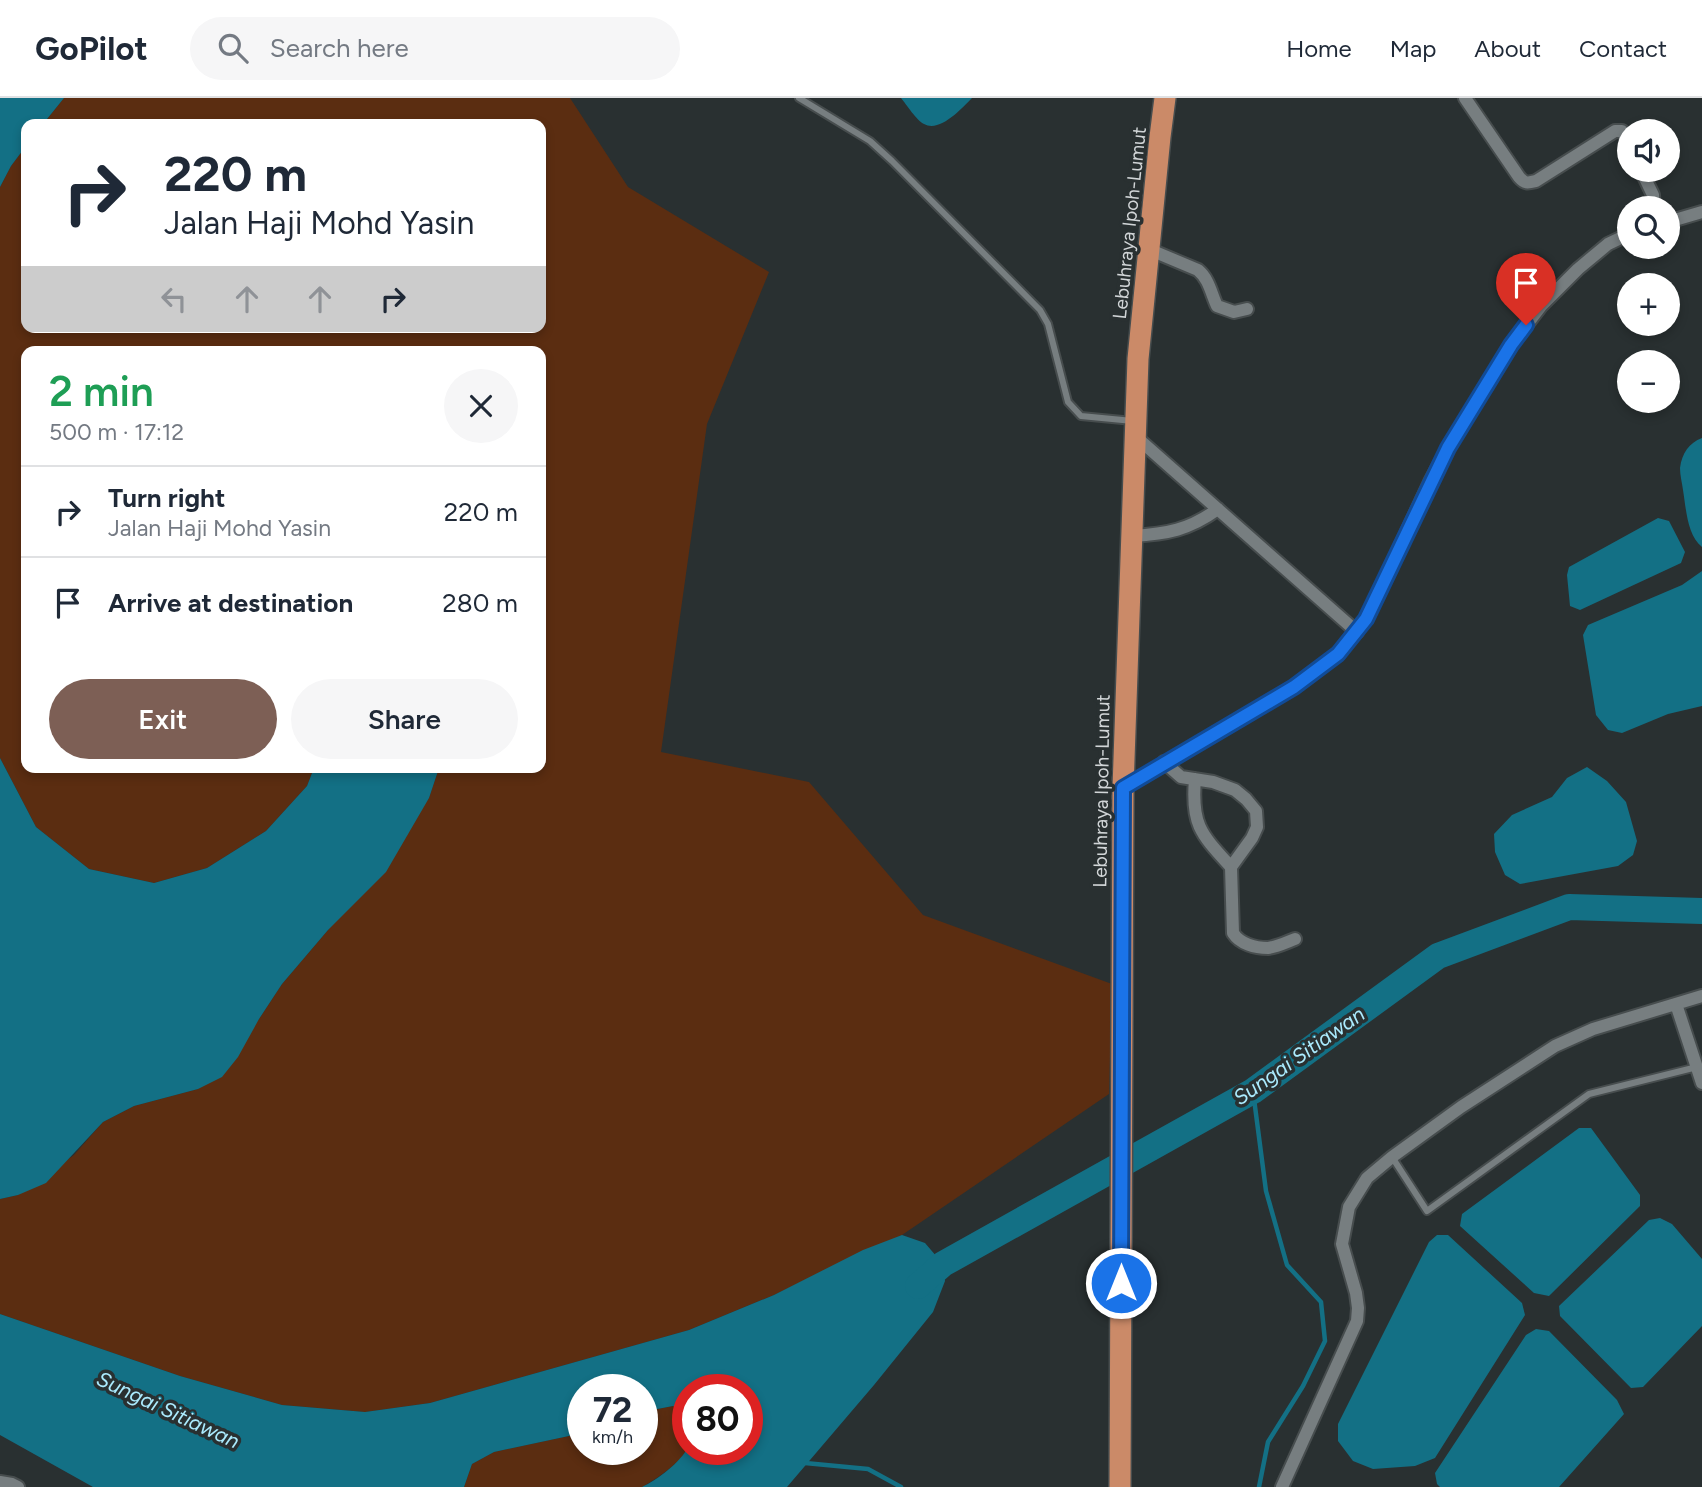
<!DOCTYPE html>
<html lang="en">
<head>
<meta charset="utf-8">
<style>
  :root { --surface:#fff; --page:#f6f6f7; --text:#1f2937; --muted:#747a83; --line:#e0e1e3; --accent:#7d5f55 }
  body { margin:0; font-family:Figtree,sans-serif; background:var(--page); color:var(--text); height:100vh; display:flex; flex-direction:column; font-size:26px; white-space:nowrap }
  * { box-sizing:border-box; margin:0 }
  p { font-size:23px; color:var(--muted) }
  .icon { flex:none; width:38px; height:38px; fill:none; stroke:currentColor; stroke-width:2; stroke-linecap:round; stroke-linejoin:round }
  .map { position:relative; flex:1; overflow:hidden }
  .drawer { position:absolute; left:21px; top:248px; width:525px; height:427px; display:flex; flex-direction:column; background:var(--surface); border-radius:14px; box-shadow:0 4px 10px #0003 }
  .drawer>* { flex:none }
  .hud { position:absolute; left:21px; top:21px; width:525px; height:214px; border-radius:14px; box-shadow:0 4px 10px #0003; background:#fff; color:var(--text); overflow:hidden }
  .fabs { position:absolute; left:1617px; top:21px; display:grid; gap:14px }
  .fabs a { display:grid; place-items:center; width:63px; height:63px; border-radius:50%; background:var(--surface); box-shadow:0 4px 10px #0003; font-size:35px }
  .speed { position:absolute; left:567px; top:1276px; display:flex; gap:14px; font-size:35px; font-weight:700; text-align:center }
  .speed>* { display:grid; place-content:center; width:91px; height:91px; border-radius:50%; background:var(--surface); box-shadow:0 4px 10px #0003; line-height:1 }
  .speed small { font-size:18px; font-weight:400 }
  .speed .limit { border:10px solid #d22; background:#fff; color:#111 }
  .pin { position:absolute; display:grid; place-items:center; width:60px; height:60px; color:#fff; margin:-72px -30px; border-radius:50% 50% 50% 0; rotate:-45deg; box-shadow:0 0 7px #0007 }
  .pin .icon { rotate:45deg }
  .me { position:absolute; width:77px; margin:-38px; rotate:0deg; stroke-linejoin:round; filter:drop-shadow(0 0 5px #0008) }
  .turn { display:flex; align-items:center; gap:24px; height:147px; padding:0 28px; font-size:32px }
  .turn .icon { width:91px; height:91px; stroke-width:2.5 }
  .turn b { display:block; font-size:49px; line-height:60px }
  .lanes { display:flex; align-items:center; height:66px; padding:0 28px; background:#0003; justify-content:center; gap:35px; direction:ltr }
  .lanes .off { opacity:.35 }
  .round { display:grid; place-items:center; flex:none; width:74px; height:74px; border-radius:37px; background:var(--page) }
  .summary { display:flex; align-items:center; justify-content:space-between; height:119px; padding:0 28px }
  h1 { font-size:42px; font-weight:600; line-height:52px; color:#1e9e55 }
  .primary-button { display:flex; gap:14px; margin-top:auto; padding:14px 28px }
  .primary-button a { flex:1; height:80px; border-radius:42px; background:var(--accent); color:#fff; font-size:28px; font-weight:600; line-height:80px; text-align:center }
  .primary-button a+a { background:var(--page); color:var(--text) }
  ul { padding:0; list-style:none }
  li { display:flex; align-items:center; gap:21px; height:91px; padding:0 28px; border-top:2px solid var(--line) }
  li div { flex:1 }
  li b { display:block; font-size:26px }
  li em { font-style:normal }
  header { display:flex; align-items:center; gap:42px; box-sizing:border-box; height:98px; padding:0 35px; background:var(--surface); border-bottom:2px solid var(--line) }
  header strong { font-size:33px }
  nav { display:flex; gap:38px; margin-inline-start:auto; font-size:24px }
  .search { width:490px; height:63px; background:var(--page); display:flex; align-items:center; gap:18px; box-sizing:border-box; padding:0 24px; border-radius:38px; color:var(--muted); font-size:26px }
  .map>svg:first-child { display:block }
  .green { fill:#5b2d11 }
  .water { fill:#137085 }
  .lines { fill:none; stroke-linecap:round; stroke-linejoin:round }
  .stream { stroke:#137085; stroke-width:4.5 }
  .river { stroke:#137085; stroke-width:26 }
  .lane-casing { stroke:#474d4e; stroke-width:10 }
  .street-casing { stroke:#474d4e; stroke-width:16 }
  .highway-casing { stroke:#474d4e; stroke-width:24 }
  .lane { stroke:#777e80; stroke-width:6 }
  .street { stroke:#777e80; stroke-width:12 }
  .highway { stroke:#cb8a68; stroke-width:21 }
  .route-casing { stroke:#114b97; stroke-width:18 }
  .route { stroke:#1a73e8; stroke-width:12 }
  .labels { text-anchor:middle; stroke-width:7; stroke-linejoin:round; paint-order:stroke }
  .street-label { font-size:19px; fill:#d1d5d7; stroke:#293031 }
  .water-label { font-size:21px; font-style:italic; fill:#abebfe; stroke:#293031 }
</style>
</head>
<body>
<header>
<strong>GoPilot</strong>
<div class="search"><svg class="icon" aria-label="search" viewBox="0 0 24 24"><circle cx="10" cy="10" r="6"/><path d="M15 15l6 6"/></svg>Search here</div>
<nav><a>Home</a><a>Map</a><a>About</a><a>Contact</a></nav>
</header>
<div class="map">
<svg width="1702" height="1389" viewBox="0 0 1702 1389">
  <rect width="100%" height="100%" fill="#293031"/>
  <path class="green" d="M64,0H570L628,89L769,174L707,326L661,654L809,684L923,817L1112,886L1109,996L902,1137L774,1197L689,1232L430,1305L365,1314L282,1307L180,1278L0,1216V1101L18,1097L74,1057L103,1024L134,1008L198,991L259,921L282,886L328,832L429,700L439,670H541V254H26V670H314L307,688L266,733L207,770L154,785L89,771L36,729L0,660V89L11,68L26,48V229H541V26H43Z
    M673,1308L688,1316C688,1326 690,1339 688,1349C685,1362 653,1383 642,1389H464L472,1366L494,1354L583,1335V1351H642V1314Z"/>
  <path class="water" d="M0,0H64L43,26H26V48L11,68L0,89Z
    M901,0H972C962,10 940,35 924,26C917,23 906,6 901,0Z
    M1702,340V449C1687,437 1686,410 1683,392C1682,385 1680,377 1680,370C1682,355 1689,345 1702,340Z
    M1658,420L1669,423L1685,454L1681,465L1580,512L1570,508L1567,477L1569,469Z
    M1702,473V608L1668,616L1622,635L1608,632L1596,617L1583,537L1588,527L1682,487Z
    M0,660L36,729L89,771L154,785L207,770L266,733L307,688L314,670H439L429,700L386,774L328,832L282,886L259,921L238,959L222,979L198,991L134,1008L103,1024L46,1085L18,1097L0,1101Z
    M1587,669L1607,683L1626,704L1637,743L1633,757L1618,768L1520,786L1505,777L1495,754L1494,736L1512,717L1552,699L1567,680Z
    M1579,1030H1591L1640,1097V1108L1549,1198L1534,1195L1460,1128L1462,1116Z
    M1660,1120L1672,1126L1702,1161V1228L1643,1289L1631,1290L1560,1218L1559,1208L1649,1122Z
    M902,1137L925,1145L943,1166L945,1183L933,1214L874,1287L787,1389H642C657,1382 681,1364 688,1349V1351H747V1292H688V1316L673,1308L642,1314V1292H583V1335L494,1354L472,1366L464,1389H93L0,1337V1216L180,1278L282,1307L365,1314L430,1305L689,1232L774,1197L863,1152Z
    M1437,1137H1448L1522,1205L1525,1217L1435,1360L1415,1368L1373,1371L1353,1363L1338,1343V1326L1429,1144Z
    M1536,1231L1549,1233L1617,1302L1624,1316L1559,1389H1440L1437,1386L1435,1375L1526,1237Z"/>
  <g class="lines">
    <path class="stream" d="M1253,993L1266,1093L1287,1167L1321,1204L1325,1243L1303,1288L1268,1344L1259,1389
      M805,1365L868,1371L901,1389"/>
    <path class="river" d="M918,1188L943,1166L1253,993L1438,858L1569,809L1702,813"/>
    <defs>
      <path id="lane" d="M799,0L870,43L892,63L1040,212L1048,226L1068,304L1081,318L1133,323
        M1392,1059L1427,1113L1589,996L1697,969"/>
      <path id="street" d="M1465,0L1519,79C1525,86 1528,85 1536,83L1615,33H1622L1629,44
        M1641,72L1653,97L1654,110
        M1668,124L1702,114
        M1148,151L1198,172C1209,181 1211,195 1217,208L1234,214L1247,211
        M1135,338L1357,534
        M1132,438C1167,436 1189,432 1218,411
        M1164,664L1181,679L1213,684L1235,692L1246,701L1256,713L1257,729L1252,740L1231,769L1233,835C1240,846 1255,850 1268,850C1277,849 1287,844 1295,841
        M1195,681C1191,727 1201,736 1231,769
        M1123,690L1294,589L1338,556L1366,521L1401,447L1430,384L1448,350L1511,247L1541,208L1578,171L1608,146L1629,136
        M1676,906L1702,985
        M0,1384L12,1386L18,1389
        M1282,1389L1357,1223L1358,1210L1356,1195L1342,1146L1349,1109L1367,1080L1392,1059L1461,1009L1555,948L1593,931L1702,898"/>
      <path id="highway" d="M1120,1389L1123,690L1138,261L1160,39L1165,0"/>
    </defs>
    <use href="#lane" class="lane-casing"/>
    <use href="#street" class="street-casing"/>
    <use href="#highway" class="highway-casing"/>
    <use href="#lane" class="lane"/>
    <use href="#street" class="street"/>
    <use href="#highway" class="highway"/>
  </g>
  <g class="lines">
    <defs>
      <path id="route" d="M1121,1185L1123,690L1294,589L1338,556L1366,521L1448,350L1511,247L1526,227"/>
    </defs>
    <use href="#route" class="route-casing"/>
    <use href="#route" class="route"/>
  </g>
  <g class="labels">
    <g class="street-label">
      <text transform="translate(1129 125) rotate(-84)" y="7">Lebuhraya Ipoh-Lumut</text>
      <text transform="translate(1101 693) rotate(-89)" y="7">Lebuhraya Ipoh-Lumut</text>
    </g>
    <g class="water-label">
      <text transform="translate(1299 958) rotate(-35)" y="7">Sungai Sitiawan</text>
      <text transform="translate(168 1312) rotate(25)" y="7">Sungai Sitiawan</text>
    </g>
  </g>
</svg>
<div class="fabs">
<a><svg class="icon" aria-label="sound" viewBox="0 0 24 24"><path d="M4 9h4l5-4v14l-5-4H4zM17 9q2 3 0 6"/></svg></a>
<a><svg class="icon" aria-label="search" viewBox="0 0 24 24"><circle cx="10" cy="10" r="6"/><path d="M15 15l6 6"/></svg></a>
<a>+</a>
<a>−</a>
</div>
<div class="speed"><div>72<small>km/h</small></div><div class="limit">80</div></div>
<div class="pin" style="left:1526px;top:227px;background:#d93025"><svg class="icon" aria-label="arrive" viewBox="0 0 24 24"><path d="M6 21V4h12l-3 4 3 4H6"/></svg></div>
<svg class="me" style="left:1121px;top:1185px" viewBox="-20 -20 40 40"><circle r="17" fill="#1a73e8" stroke="#fff" stroke-width="3"/><path d="M0-11L8 9 0 5-8 9z" fill="#fff"/></svg>
<div class="hud">
<div class="turn"><svg class="icon" aria-label="right" viewBox="0 0 24 24"><path d="M7 20v-9h11M14 6l5 5-5 5"/></svg><div><b>220 m</b>Jalan Haji Mohd Yasin</div></div>
<div class="lanes"><svg class="icon off" aria-label="left" viewBox="0 0 24 24"><path d="M17 20v-9H6M10 6l-5 5 5 5"/></svg><svg class="icon off" aria-label="ahead" viewBox="0 0 24 24"><path d="M12 20V5M6 11l6-6 6 6"/></svg><svg class="icon off" aria-label="ahead" viewBox="0 0 24 24"><path d="M12 20V5M6 11l6-6 6 6"/></svg><svg class="icon" aria-label="right" viewBox="0 0 24 24"><path d="M7 20v-9h11M14 6l5 5-5 5"/></svg></div>
</div>
<section class="drawer">
<div class="summary"><div><h1>2 min</h1><p>500 m · 17:12</p></div><a class="round"><svg class="icon" aria-label="close" viewBox="0 0 24 24"><path d="M6 6l12 12M18 6L6 18"/></svg></a></div>
<ul>
<li><svg class="icon" aria-label="right" viewBox="0 0 24 24"><path d="M7 20v-9h11M14 6l5 5-5 5"/></svg><div><b>Turn right</b><p>Jalan Haji Mohd Yasin</p></div><em>220 m</em></li>
<li><svg class="icon" aria-label="arrive" viewBox="0 0 24 24"><path d="M6 21V4h12l-3 4 3 4H6"/></svg><div><b>Arrive at destination</b></div><em>280 m</em></li>
</ul>
<div class="primary-button"><a>Exit</a><a>Share</a></div>
</section>
</div>
</body>
</html>
